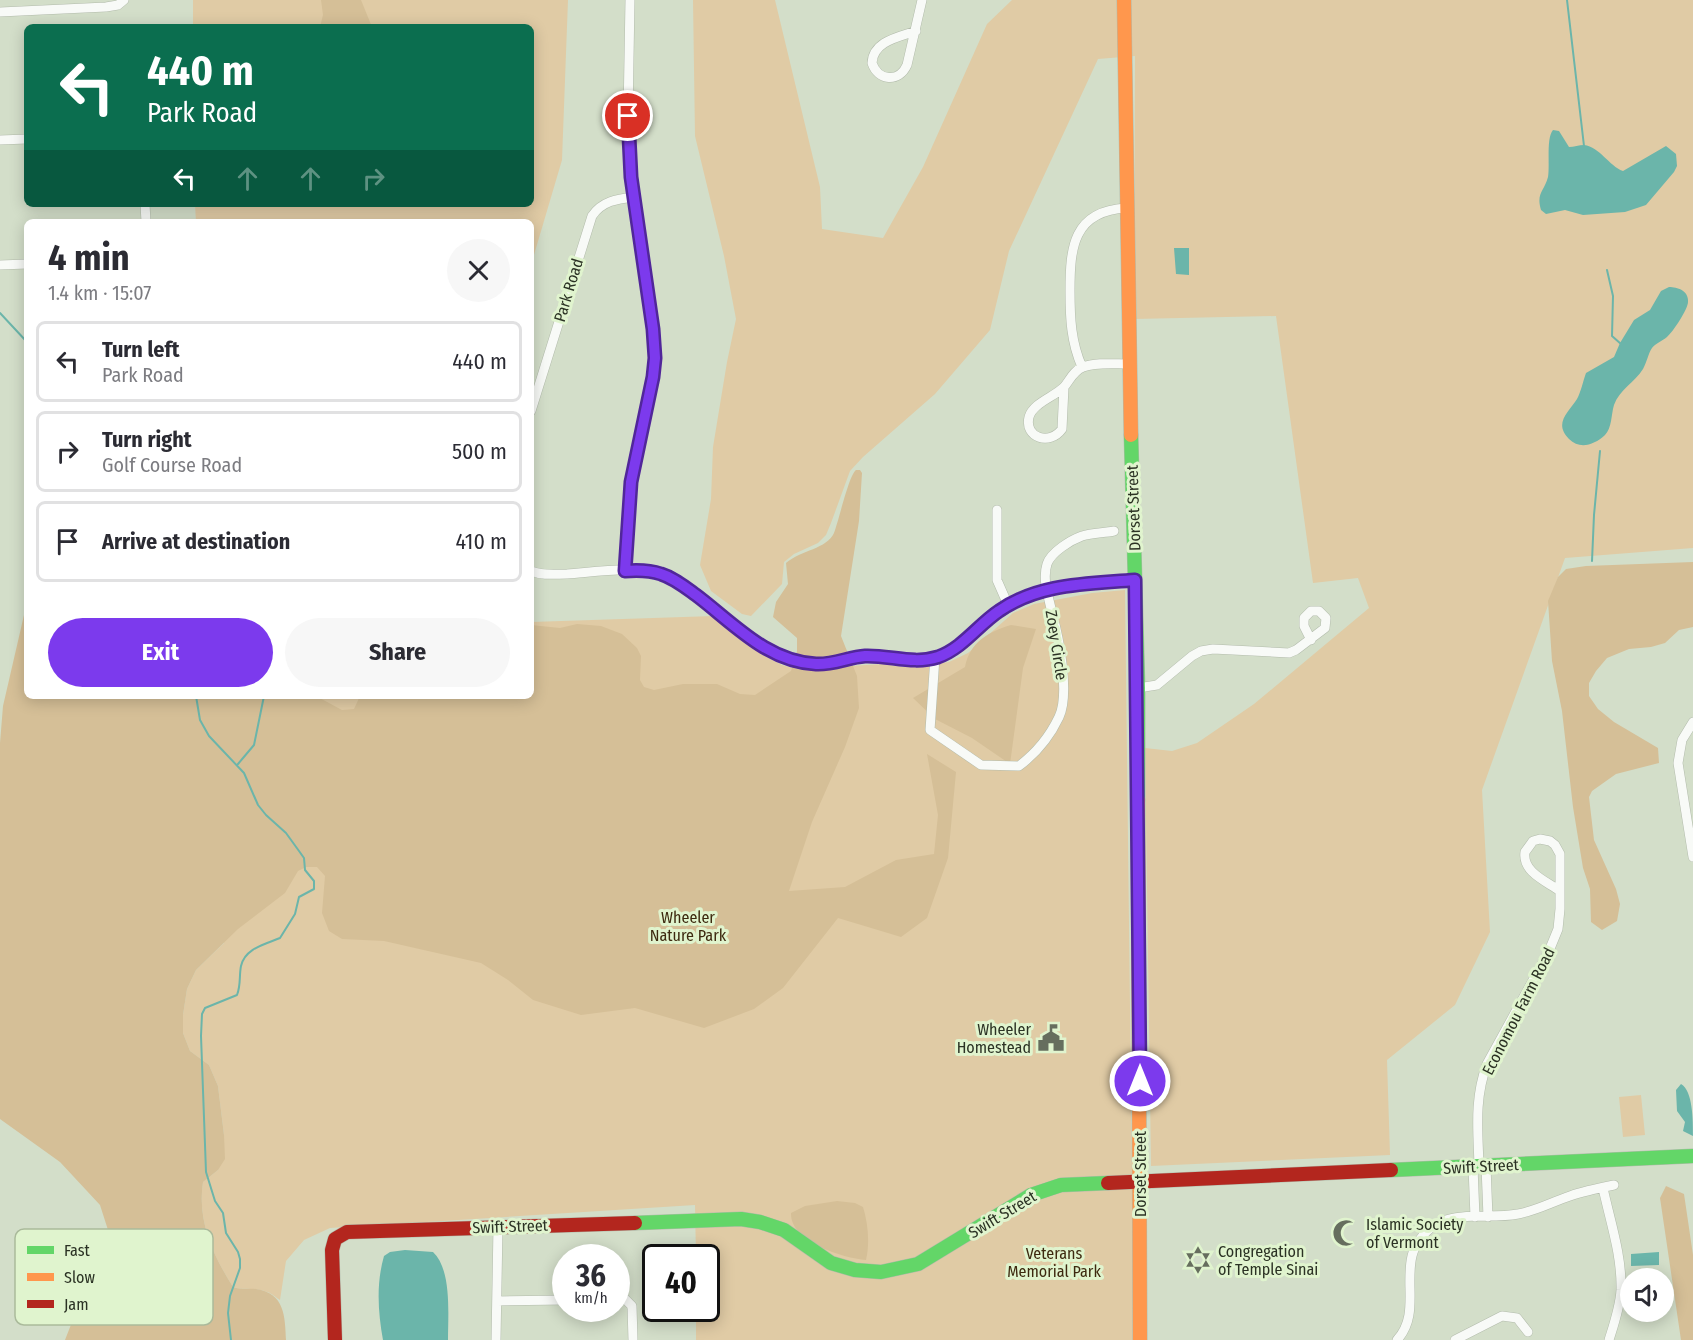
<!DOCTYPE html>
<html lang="en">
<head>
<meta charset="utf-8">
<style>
  :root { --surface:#fff; --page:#f7f7f7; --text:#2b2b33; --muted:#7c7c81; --line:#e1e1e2; --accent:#7c3aed }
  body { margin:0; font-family:"Fira Sans Condensed",sans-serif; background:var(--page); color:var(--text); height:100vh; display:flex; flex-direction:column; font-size:22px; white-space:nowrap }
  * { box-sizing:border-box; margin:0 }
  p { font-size:20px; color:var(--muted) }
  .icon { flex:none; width:33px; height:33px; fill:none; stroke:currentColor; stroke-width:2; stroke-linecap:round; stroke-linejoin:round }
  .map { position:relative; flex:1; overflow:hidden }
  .panel { position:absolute; left:24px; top:219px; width:510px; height:480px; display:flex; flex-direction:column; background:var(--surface); border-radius:9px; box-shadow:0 3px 15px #0003 }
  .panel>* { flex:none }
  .guide { position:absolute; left:24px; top:24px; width:510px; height:183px; border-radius:9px; box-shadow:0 3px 15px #0003; background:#0b6e4f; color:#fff; overflow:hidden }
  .fabs { position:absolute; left:1620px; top:1268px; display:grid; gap:12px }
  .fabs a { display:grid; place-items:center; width:54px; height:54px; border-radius:50%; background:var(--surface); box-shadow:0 3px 15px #0003; font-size:30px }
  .speed { position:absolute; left:552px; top:1244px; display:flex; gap:12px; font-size:30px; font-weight:700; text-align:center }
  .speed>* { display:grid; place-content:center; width:78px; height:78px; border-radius:50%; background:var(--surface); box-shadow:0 3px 15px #0003; line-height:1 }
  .speed small { font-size:15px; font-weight:400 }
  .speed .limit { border:3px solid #111; border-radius:9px; background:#fff; color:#111 }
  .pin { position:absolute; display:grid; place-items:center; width:51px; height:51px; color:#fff; margin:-26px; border:3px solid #fff; border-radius:50%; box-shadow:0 2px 6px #0007 }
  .me { position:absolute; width:66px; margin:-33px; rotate:0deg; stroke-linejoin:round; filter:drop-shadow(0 0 4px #0008) }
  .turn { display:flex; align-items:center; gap:21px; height:126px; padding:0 24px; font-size:27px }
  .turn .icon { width:78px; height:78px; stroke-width:2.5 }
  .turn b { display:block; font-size:42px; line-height:51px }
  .lanes { display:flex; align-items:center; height:57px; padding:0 24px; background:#0003; justify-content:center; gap:30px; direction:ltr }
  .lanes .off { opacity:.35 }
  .round { display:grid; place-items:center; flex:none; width:63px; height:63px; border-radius:32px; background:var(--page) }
  .overview { display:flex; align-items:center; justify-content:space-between; height:102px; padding:0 24px }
  h1 { font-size:36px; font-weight:700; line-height:45px }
  .action { display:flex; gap:12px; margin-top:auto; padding:12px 24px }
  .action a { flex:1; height:69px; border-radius:36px; background:var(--accent); color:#fff; font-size:24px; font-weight:700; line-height:69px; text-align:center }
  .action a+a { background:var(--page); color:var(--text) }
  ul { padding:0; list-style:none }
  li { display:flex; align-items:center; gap:18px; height:81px; margin:0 12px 9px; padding:0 12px; border:3px solid var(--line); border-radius:9px }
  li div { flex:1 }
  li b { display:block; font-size:22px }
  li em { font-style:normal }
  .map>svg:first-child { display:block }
  .green { fill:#e0cba5 }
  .forest { fill:#d5bf97 }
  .water { fill:#6bb5aa }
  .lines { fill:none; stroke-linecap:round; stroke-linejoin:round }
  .stream { stroke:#6bb5aa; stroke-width:2 }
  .street-casing { stroke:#b2bbab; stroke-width:10 }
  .fast-casing { stroke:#b2bbab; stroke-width:15 }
  .slow-casing { stroke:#b2bbab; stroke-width:15 }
  .jam-casing { stroke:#b2bbab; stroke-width:15 }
  .street { stroke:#f8faf7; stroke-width:9 }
  .fast { stroke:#63d668; stroke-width:14 }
  .slow { stroke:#ff974d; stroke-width:14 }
  .jam { stroke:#b3261e; stroke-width:14 }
  .route-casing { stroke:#51269a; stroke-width:15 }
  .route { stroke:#7c3aed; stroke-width:10 }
  .labels { text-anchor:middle; stroke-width:6; stroke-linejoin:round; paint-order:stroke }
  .street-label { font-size:16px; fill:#2b3224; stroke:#e0f4ce }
  .park-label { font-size:16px; fill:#3d290f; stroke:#e0f4ce }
  .poi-label { font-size:16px; fill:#2b3224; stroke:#e0f4ce; text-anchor:start }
  .key { fill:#e0f4ce; stroke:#aaba9b; stroke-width:1.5 }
  .key-label { font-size:16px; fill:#2b3224 }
</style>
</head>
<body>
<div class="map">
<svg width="1693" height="1340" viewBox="0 0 1693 1340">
  <rect width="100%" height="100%" fill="#d3dec9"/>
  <path class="green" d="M193,0H568L562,160L531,265V222H196L195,204H531V27H193Z
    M693,0H775L820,187L822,229L883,238L923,167L987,24L1012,0H1693V548L1565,558L1482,790L1490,932L1455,1005L1387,1060L1390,1155L1151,1166L1145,748L1172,751L1197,743L1254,704L1369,608L1358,578L1313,583L1276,316L1134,319L1135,56L1098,59L1009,251L990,330L935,394L863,457L850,471L831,523L826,535L818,543L794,554L784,562L782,584L751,616L742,614L711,591L700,565L711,499L713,447L727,362L736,319L724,256L695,136Z
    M1125,590L1134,1340H696V1308H706V1257H696L695,1205L330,1228L304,1240L286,1261L280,1300C276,1298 272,1293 267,1292C256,1287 245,1291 233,1287C213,1255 197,1221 203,1182L218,1170L224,1135L218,1086L209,1065L190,1051L183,1033V1015L187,989L196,970L224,943L213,696H531V622L714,616L767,657L782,665L797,669L884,664L903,667L923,666L949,662L968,653L1013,613L1034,604L1092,593Z
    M1641,1095L1645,1135L1623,1137L1619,1097Z"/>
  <path class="forest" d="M321,0H361L372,27H320L323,15Z
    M856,470H860L862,473L859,521L841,636L857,676L859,708L845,747L812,822L789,891L845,887L896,860L934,854L938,815L927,754L956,772L948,858L927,918L901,937L838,918L783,988L754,1009L704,1028L635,1008L581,1015L533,1000L508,980L481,963L384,941L342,939L329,931L322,913L325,876L317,867H306L298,871L285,893L238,929L196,970L187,989L183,1015V1033L190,1051L209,1065L218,1086L224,1135L225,1159L218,1170L203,1182C197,1221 213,1255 233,1287C242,1290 248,1288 256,1289C285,1293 285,1317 286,1340H65L108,1230L100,1205L60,1162L0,1119V743L3,706L27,602V696H316L342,710L354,709L360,696H531V625L560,628L577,624L601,626L622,634L637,648L641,656L640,680L644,687L654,690L683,684H717L740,694L755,695L791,671L797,651V638L773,617L776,602L788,584L786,563C801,550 827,549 834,533C839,520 849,475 856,470Z
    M1693,562V627L1679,630L1665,643L1651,647L1629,649L1607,658L1596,671L1589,683V696L1598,709L1614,722L1658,748L1659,763L1616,774L1592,791L1589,797L1594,840L1616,889L1620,904L1617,921L1602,930L1591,922L1590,889L1583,868L1573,807L1562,711L1552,661L1548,601L1558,577L1566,569L1586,566Z
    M1011,625L1036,629L1023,668L1010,764L972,738L935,719L913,698L965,667C970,642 988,632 1011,625Z
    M1666,1186L1684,1194L1693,1255V1340H1681L1660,1198Z
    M837,1201L855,1203L863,1207C868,1223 870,1243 866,1260C843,1258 790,1242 791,1213L805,1206Z"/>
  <path class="water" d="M1553,130L1559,131L1569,147C1574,147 1579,145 1584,145C1600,147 1609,166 1623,171L1666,146L1676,154L1677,166L1674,172L1646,205L1625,212L1583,215L1565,210L1546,214L1541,210C1536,193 1544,192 1548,177C1550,165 1546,138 1553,130Z
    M1174,248H1189V275L1176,274Z
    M1669,287C1678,287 1689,291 1688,302C1688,309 1673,332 1667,337C1662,341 1656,343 1652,348C1648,354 1647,362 1643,369C1635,382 1619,390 1614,405C1611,415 1612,428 1605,435C1594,445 1580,450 1569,439C1553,423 1569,412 1577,399C1581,392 1583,381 1586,373L1614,357L1620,343L1634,320L1650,310L1661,291Z
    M1681,1084C1693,1091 1693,1120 1693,1136L1683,1131L1685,1122L1677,1111L1676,1090Z
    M405,1250L433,1252C452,1270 448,1314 448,1340H383C378,1312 376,1284 384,1256L390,1252Z
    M1659,1252V1265L1631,1266V1254Z"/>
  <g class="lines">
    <path class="stream" d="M1567,0L1584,146
      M1607,270L1613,296L1612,336L1621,344
      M0,313L27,342
      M1592,561L1594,515L1600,451
      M196,696L200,720L209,736L244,773L258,805L266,815L286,833L299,851L304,858L305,870L314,881V889L299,897L295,914L280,938C266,944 245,948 241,966C239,976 241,985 237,995L205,1008L202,1014L201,1036L206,1172L215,1201L223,1213L226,1233L238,1252L240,1259V1268L230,1296L228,1313L231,1340
      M238,764L254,745L264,696"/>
    <defs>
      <path id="street" d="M0,12L106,7L118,5L124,0
        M916,31C899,37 873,41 872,63C878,81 899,83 907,65L922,0
        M0,140L27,139
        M145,204L146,222
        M0,265L27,264
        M1082,367C1071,342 1070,318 1070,291C1070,248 1073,211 1126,208
        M1064,387L1062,429C1050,446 1024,438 1029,417C1033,403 1054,397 1064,387C1070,380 1073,371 1083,367C1096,362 1114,364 1129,364
        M531,411L592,216C602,201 617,199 634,197
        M997,510V580L1008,605
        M531,571C543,576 555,574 567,574C595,572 636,565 662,575C710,592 741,646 790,660C821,669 837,657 866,656C897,655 920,668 950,651C979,635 994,608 1027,595C1061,582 1100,583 1135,581
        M625,571L631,482L653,377L655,358L653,329L629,156L628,116L630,0
        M935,657L930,730L981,765L1019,766C1035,754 1050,736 1059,717C1070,694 1059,638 1052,613C1049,598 1042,580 1047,564C1051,552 1071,540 1082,536C1092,533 1104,533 1114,531
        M1138,688L1157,685L1192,656L1201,651L1213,649L1289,653L1296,650L1325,628L1326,618L1319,611H1311L1304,618V626L1311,640
        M1693,722L1682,740L1678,763L1693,857
        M1479,1166C1478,1130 1474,1099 1487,1064L1549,951L1558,929L1560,909V854L1555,845L1550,841L1540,839L1533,841L1525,852C1522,872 1546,881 1560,891
        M1486,1166L1488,1217
        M1473,1167L1475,1217
        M1603,1188C1610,1221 1622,1255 1621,1290C1620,1307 1614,1324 1609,1340
        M616,1298L625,1299L632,1306L633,1340
        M497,1301L566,1300
        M496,1340L498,1227
        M1397,1340C1419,1316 1405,1285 1412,1256C1415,1243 1427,1228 1440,1222C1464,1212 1493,1219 1518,1214C1536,1211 1552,1202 1570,1196C1584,1191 1599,1188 1614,1185
        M1455,1340L1502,1316L1517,1318L1528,1332"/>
      <path id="fast" d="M1131,435L1138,688V800
        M1391,1170L1693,1156
        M635,1223L741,1219L760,1222L784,1230L831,1263L855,1270L881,1272L918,1264L1031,1195L1061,1185L1108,1183"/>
      <path id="slow" d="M1124,0L1131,435
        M1138,800L1140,1340"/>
      <path id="jam" d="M1108,1183L1391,1170
        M335,1340L332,1250L335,1239L347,1232L635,1223"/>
    </defs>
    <use href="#street" class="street-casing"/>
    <use href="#fast" class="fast-casing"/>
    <use href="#slow" class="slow-casing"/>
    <use href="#jam" class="jam-casing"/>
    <use href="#street" class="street"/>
    <use href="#fast" class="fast"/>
    <use href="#slow" class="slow"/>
    <use href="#jam" class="jam"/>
  </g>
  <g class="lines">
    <defs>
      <path id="route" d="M628,116L631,177L653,329L655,358L653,377L631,482L625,571C637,570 649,570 661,574C674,578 685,587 696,595C732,622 767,662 816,664C833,665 849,657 865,656C890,655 913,665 938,657C963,648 978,625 999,611C1039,583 1088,584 1135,580L1140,1081"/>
    </defs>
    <use href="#route" class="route-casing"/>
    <use href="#route" class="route"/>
  </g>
  <defs>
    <symbol id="civic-bare" viewBox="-9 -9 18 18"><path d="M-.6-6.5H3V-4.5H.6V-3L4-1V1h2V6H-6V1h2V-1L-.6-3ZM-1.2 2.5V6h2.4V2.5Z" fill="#666e5e" stroke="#e0f4ce" stroke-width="2.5" paint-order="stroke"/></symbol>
    <symbol id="mosque-bare" viewBox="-9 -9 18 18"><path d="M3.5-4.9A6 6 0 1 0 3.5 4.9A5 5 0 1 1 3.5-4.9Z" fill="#666e5e" stroke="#e0f4ce" stroke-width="2.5" paint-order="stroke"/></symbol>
    <symbol id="synagogue-bare" viewBox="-9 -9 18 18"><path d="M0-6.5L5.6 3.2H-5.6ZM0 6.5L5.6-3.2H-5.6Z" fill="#666e5e" stroke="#e0f4ce" stroke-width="2.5" paint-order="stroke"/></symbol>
  </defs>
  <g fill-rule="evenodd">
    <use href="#civic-bare" x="1032" y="1019" width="38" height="38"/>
    <use href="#mosque-bare" x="1327" y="1214" width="38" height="38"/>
    <use href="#synagogue-bare" x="1179" y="1241" width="38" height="38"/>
  </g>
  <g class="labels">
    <g class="street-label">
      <text transform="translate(568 290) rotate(-73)" y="6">Park Road</text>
      <text transform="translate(1133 508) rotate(-92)" y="6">Dorset Street</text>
      <text transform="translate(1057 645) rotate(81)" y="6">Zoey Circle</text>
      <text transform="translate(1518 1011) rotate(-63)" y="6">Economou Farm Road</text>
      <text transform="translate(1481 1166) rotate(-3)" y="6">Swift Street</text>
      <text transform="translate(1140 1174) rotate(-90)" y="6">Dorset Street</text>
      <text transform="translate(1002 1214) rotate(-31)" y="6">Swift Street</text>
      <text transform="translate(510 1226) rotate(-2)" y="6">Swift Street</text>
    </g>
    <g class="park-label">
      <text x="688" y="923">Wheeler<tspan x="688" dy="18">Nature Park</tspan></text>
      <text x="1054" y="1259">Veterans<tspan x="1054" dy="18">Memorial Park</tspan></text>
    </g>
    <g class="poi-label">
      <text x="1031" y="1035" text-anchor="end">Wheeler<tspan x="1031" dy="18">Homestead</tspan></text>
      <text x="1366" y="1230">Islamic Society<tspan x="1366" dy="18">of Vermont</tspan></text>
      <text x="1218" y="1257">Congregation<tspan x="1218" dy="18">of Temple Sinai</tspan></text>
    </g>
  </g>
  <rect x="15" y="1229" width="198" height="96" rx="9" class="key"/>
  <rect x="27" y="1246" width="27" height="8" fill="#63d668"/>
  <rect x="27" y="1273" width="27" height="8" fill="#ff974d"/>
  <rect x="27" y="1300" width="27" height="8" fill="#b3261e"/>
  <g class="key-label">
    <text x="64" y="1256">Fast</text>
    <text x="64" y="1283">Slow</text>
    <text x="64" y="1310">Jam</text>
  </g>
</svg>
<div class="fabs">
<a><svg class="icon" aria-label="sound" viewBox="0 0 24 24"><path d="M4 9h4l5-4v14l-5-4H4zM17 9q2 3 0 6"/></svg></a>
</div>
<div class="speed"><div>36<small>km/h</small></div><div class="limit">40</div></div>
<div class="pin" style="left:628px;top:116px;background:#d93025"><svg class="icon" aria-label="arrive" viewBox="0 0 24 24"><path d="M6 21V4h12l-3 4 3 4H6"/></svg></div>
<svg class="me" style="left:1140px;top:1081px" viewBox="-20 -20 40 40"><circle r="17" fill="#7c3aed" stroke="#fff" stroke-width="3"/><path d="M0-11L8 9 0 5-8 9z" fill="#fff"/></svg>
<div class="guide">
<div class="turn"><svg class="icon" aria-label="left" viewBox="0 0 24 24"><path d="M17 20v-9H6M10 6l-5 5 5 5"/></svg><div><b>440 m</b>Park Road</div></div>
<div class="lanes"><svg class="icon" aria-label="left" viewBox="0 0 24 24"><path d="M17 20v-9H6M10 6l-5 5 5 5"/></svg><svg class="icon off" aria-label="ahead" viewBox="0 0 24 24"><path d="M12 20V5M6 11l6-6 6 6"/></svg><svg class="icon off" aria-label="ahead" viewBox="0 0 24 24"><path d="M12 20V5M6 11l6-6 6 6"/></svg><svg class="icon off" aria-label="right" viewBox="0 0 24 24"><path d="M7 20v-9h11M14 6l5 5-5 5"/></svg></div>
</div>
<section class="panel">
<div class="overview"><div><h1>4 min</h1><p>1.4 km · 15:07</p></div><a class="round"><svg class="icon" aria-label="close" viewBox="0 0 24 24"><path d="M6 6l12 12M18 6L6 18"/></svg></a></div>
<ul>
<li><svg class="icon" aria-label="left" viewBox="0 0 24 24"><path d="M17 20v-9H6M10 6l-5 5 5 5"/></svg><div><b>Turn left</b><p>Park Road</p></div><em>440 m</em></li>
<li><svg class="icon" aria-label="right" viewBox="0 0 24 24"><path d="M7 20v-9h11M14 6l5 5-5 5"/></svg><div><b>Turn right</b><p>Golf Course Road</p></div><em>500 m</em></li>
<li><svg class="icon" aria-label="arrive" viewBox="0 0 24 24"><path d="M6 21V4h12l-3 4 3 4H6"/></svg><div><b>Arrive at destination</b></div><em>410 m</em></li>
</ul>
<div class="action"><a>Exit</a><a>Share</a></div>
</section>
</div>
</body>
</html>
